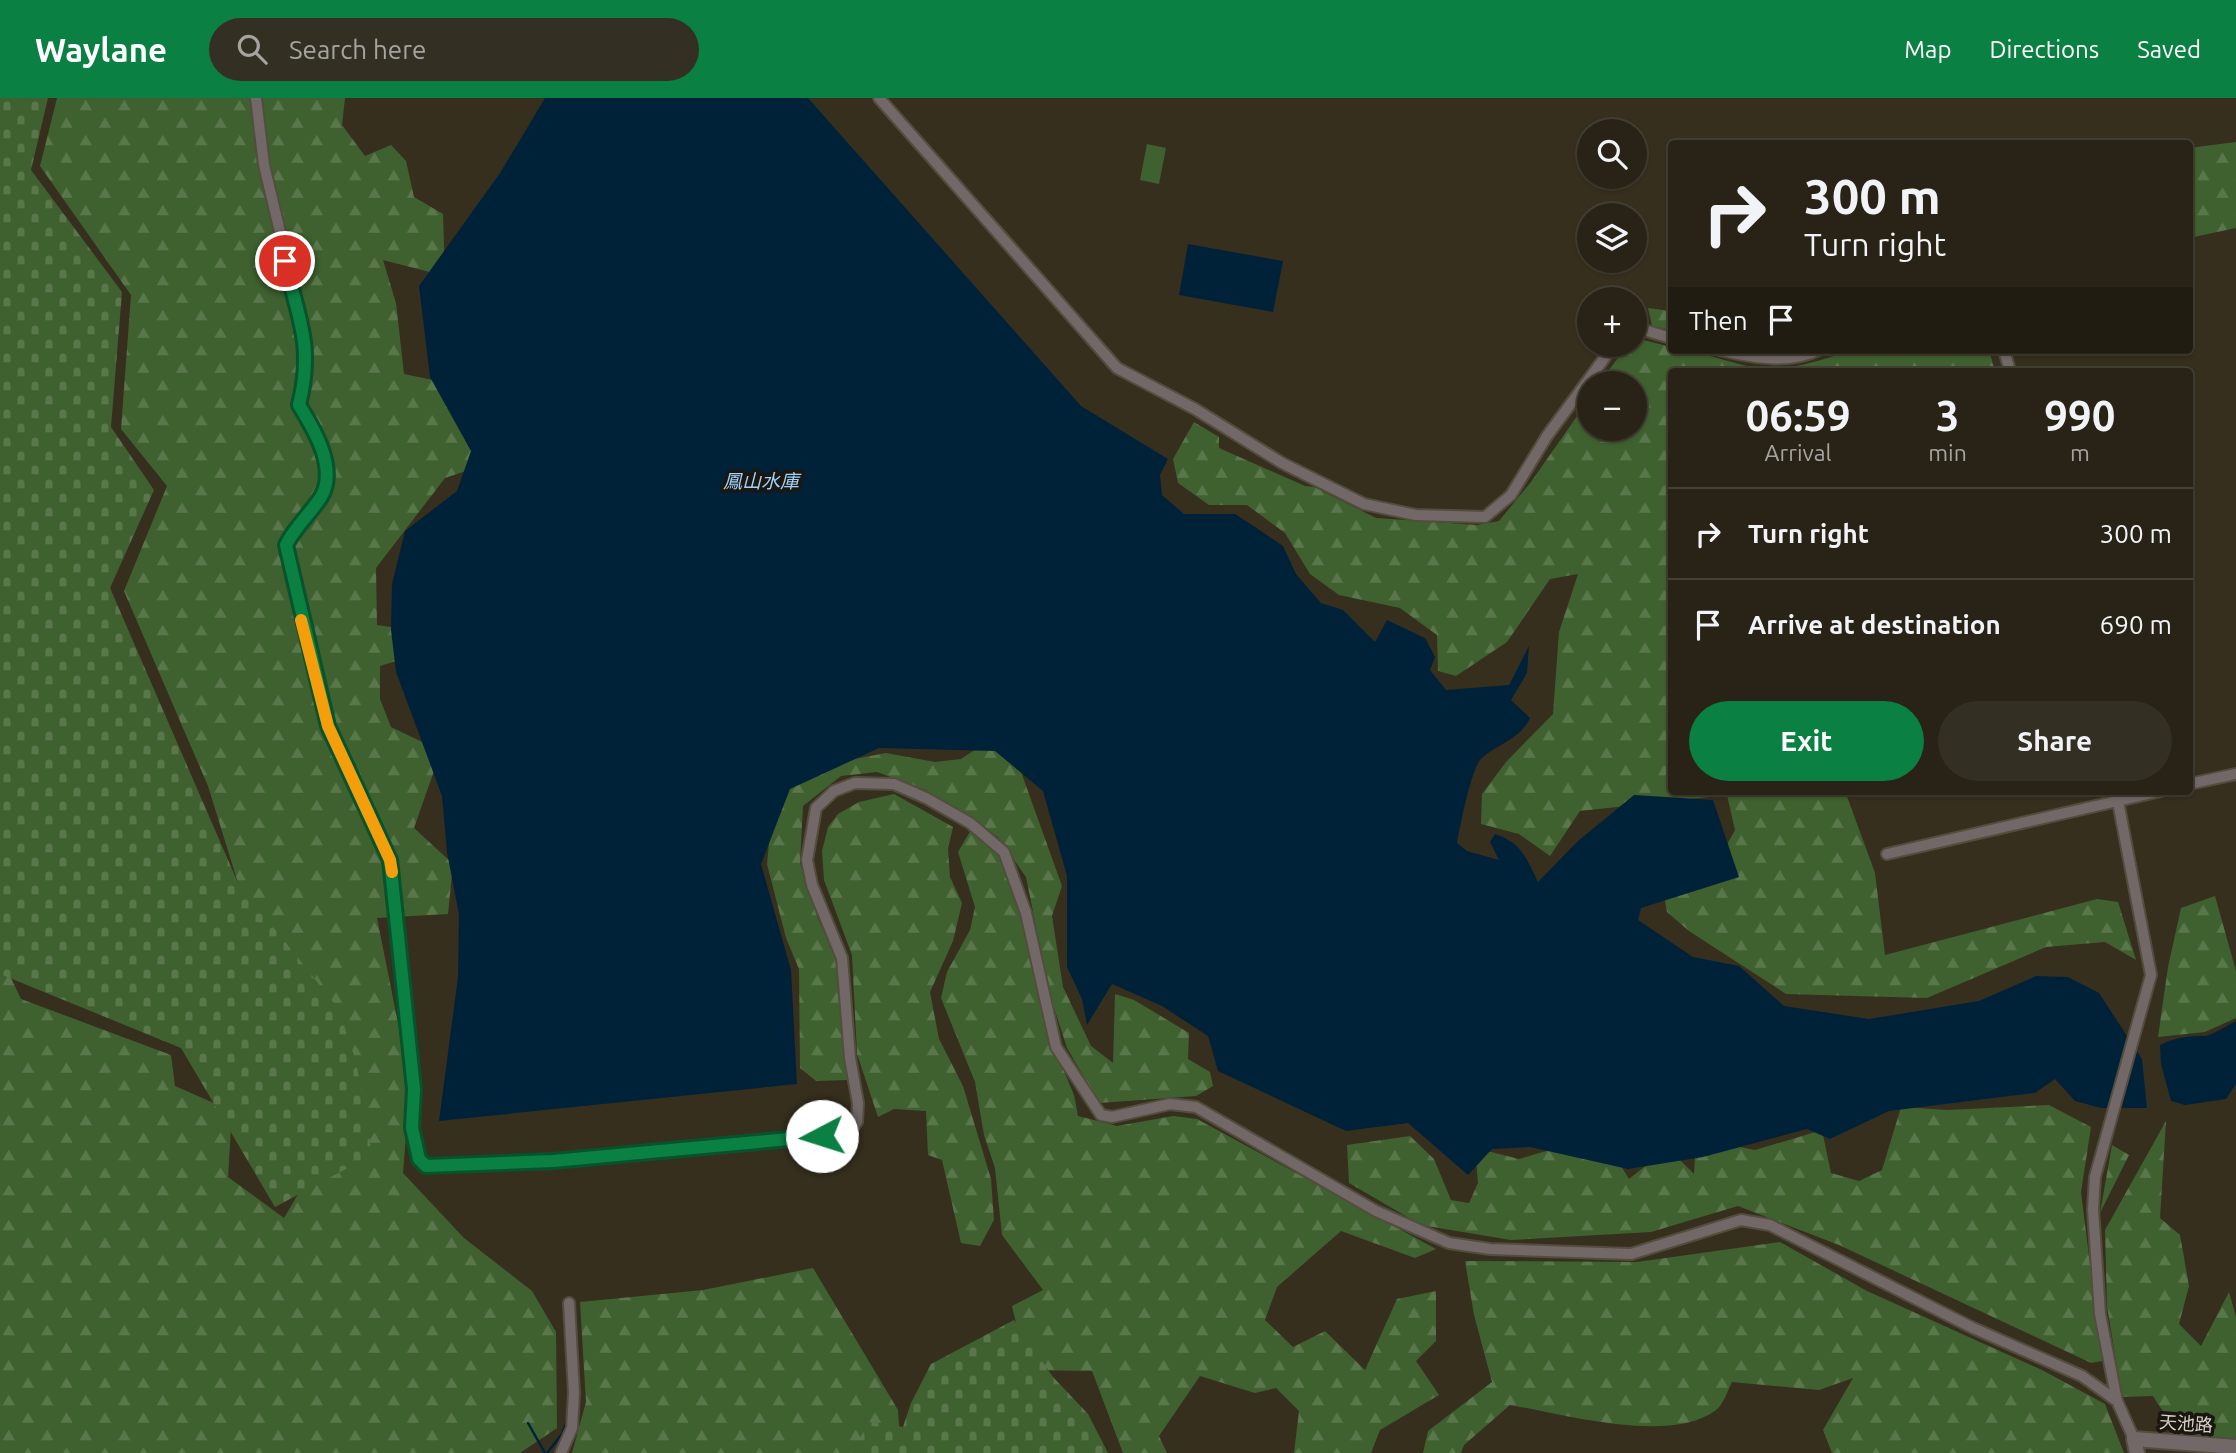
<!DOCTYPE html>
<html lang="en">
<head>
<meta charset="utf-8">
<style>
  :root { --surface:#282316; --page:#342f23; --text:#f1f3f6; --muted:#a5a4a1; --line:#444035; --accent:#0b8043 }
  body { margin:0; font-family:Ubuntu,"Noto Sans TC",sans-serif; background:var(--page); color:var(--text); height:100vh; display:flex; flex-direction:column; font-size:26px; white-space:nowrap }
  * { box-sizing:border-box; margin:0 }
  p { font-size:23px; color:var(--muted) }
  .icon { flex:none; width:38px; height:38px; fill:none; stroke:currentColor; stroke-width:2; stroke-linecap:round; stroke-linejoin:round }
  .map { position:relative; flex:1; overflow:hidden }
  .side { position:absolute; left:1668px; top:270px; width:525px; height:427px; display:flex; flex-direction:column; background:var(--surface); border-radius:7px; box-shadow:0 2px 5px #0004,0 0 0 2px var(--line) }
  .side>* { flex:none }
  .guide { position:absolute; left:1668px; top:42px; width:525px; height:214px; border-radius:7px; box-shadow:0 2px 5px #0004,0 0 0 2px var(--line); background:#282316; color:var(--text); overflow:hidden }
  .controls { position:absolute; left:1577px; top:21px; display:grid; gap:14px }
  .controls a { display:grid; place-items:center; width:70px; height:70px; border-radius:50%; background:var(--surface); box-shadow:0 2px 5px #0004,0 0 0 2px var(--line); font-size:35px }
  .pin { position:absolute; display:grid; place-items:center; width:60px; height:60px; color:#fff; margin:-30px; border:4px solid #fff; border-radius:50%; box-shadow:0 2px 7px #0007 }
  .me { position:absolute; width:77px; margin:-38px; rotate:265deg; stroke-linejoin:round; filter:drop-shadow(0 0 5px #0008) }
  .turn { display:flex; align-items:center; gap:24px; height:147px; padding:0 21px; font-size:32px }
  .turn .icon { width:91px; height:91px; stroke-width:2.5 }
  .turn b { display:block; font-size:49px; line-height:60px }
  .then { display:flex; align-items:center; height:66px; padding:0 21px; background:#0003; gap:14px; font-size:26px }
  .eta { display:flex; justify-content:space-evenly; align-items:center; height:119px; text-align:center }
  .eta b { font-size:42px; font-weight:700; line-height:49px }
  .button { display:flex; gap:14px; margin-top:auto; padding:14px 21px }
  .button a { flex:1; height:80px; border-radius:42px; background:var(--accent); color:#fff; font-size:28px; font-weight:700; line-height:80px; text-align:center }
  .button a+a { background:var(--page); color:var(--text) }
  ul { padding:0; list-style:none }
  li { display:flex; align-items:center; gap:21px; height:91px; padding:0 21px; border-top:2px solid var(--line) }
  li div { flex:1 }
  li b { display:block; font-size:26px }
  li em { font-style:normal }
  header { display:flex; align-items:center; gap:42px; box-sizing:border-box; height:98px; padding:0 35px; background:var(--accent); color:#fff }
  header strong { font-size:33px }
  nav { display:flex; gap:38px; margin-inline-start:auto; font-size:24px }
  .search { width:490px; height:63px; background:var(--page); display:flex; align-items:center; gap:18px; box-sizing:border-box; padding:0 24px; border-radius:38px; color:var(--muted); font-size:26px }
  .map>svg:first-child { display:block }
  .forest { fill:url(#forest-firs) }
  .cemetery { fill:url(#cemetery-stones) }
  .garden { fill:#3f612f }
  .water { fill:#002239 }
  .lines { fill:none; stroke-linecap:round; stroke-linejoin:round }
  .stream { stroke:#002239; stroke-width:2.5 }
  .minor-casing { stroke:#534d3d; stroke-width:14 }
  .tertiary-casing { stroke:#534d3d; stroke-width:18 }
  .minor { stroke:#736868; stroke-width:10 }
  .tertiary { stroke:#736868; stroke-width:14 }
  .route-casing { stroke:#07532c; stroke-width:18 }
  .route { stroke:#0b8043; stroke-width:12 }
  .slow { stroke:#f59e0b; stroke-width:12 }
  .labels { text-anchor:middle; stroke-width:7; stroke-linejoin:round; paint-order:stroke }
  .street-label { font-size:18px; fill:#d7d3c8; stroke:#1b1710 }
  .water-label { font-size:19px; font-style:italic; fill:#9fd3fc; stroke:#1b1710 }
</style>
</head>
<body>
<header>
<strong>Waylane</strong>
<div class="search"><svg class="icon" aria-label="search" viewBox="0 0 24 24"><circle cx="10" cy="10" r="6"/><path d="M15 15l6 6"/></svg>Search here</div>
<nav><a>Map</a><a>Directions</a><a>Saved</a></nav>
</header>
<div class="map">
<svg width="2236" height="1355" viewBox="0 0 2236 1355">
  <defs>
    <pattern id="forest-firs" width="22" height="20" patternUnits="userSpaceOnUse" patternTransform="scale(1.75)"><rect width="22" height="20" fill="#3f612f"/><path d="M5 1l3.5 6h-7zM16 11l3.5 6h-7z" fill="#5a774c"/></pattern>
    <pattern id="cemetery-stones" width="16" height="16" patternUnits="userSpaceOnUse" patternTransform="scale(1.75)"><rect width="16" height="16" fill="#3f612f"/><path d="M2 7V4a2 2 0 0 1 4 0v3zM10 15v-3a2 2 0 0 1 4 0v3z" fill="#5a774c"/></pattern>
  </defs>
  <rect width="100%" height="100%" fill="#362f1e"/>
  <path class="forest" d="M57,0H345L342,27L365,58L391,47L406,63L414,99L443,116L445,178L383,162L396,205L404,276L433,282L472,344L475,370L445,380L376,470L377,527L398,530L425,554L380,568V601L391,629L441,653L414,730L453,766L448,816L377,820L410,985L403,1075L464,1140L532,1193L556,1234L557,1330L520,1355H0V857L21,901L171,957L175,988L232,1013L228,1079L284,1120L341,1023L238,785L208,688L124,493L167,388L121,331L131,197L40,68Z
    M2236,44V130L2189,140V50Z
    M1648,210L1671,213V232L1652,228Z
    M1635,240L1671,249V252C1705,252 1735,269 1768,271C1789,272 1830,261 1848,252H1989L1995,273H1671V693H1845L1875,775L1885,857L2097,801L2118,804L2136,862L2105,844L2046,849L1927,900L1786,896L1689,833L1667,814L1662,787L1712,774L1735,732L1727,697L1580,713L1550,758L1519,736L1481,726L1482,696L1506,664L1553,616L1559,534L1578,476L1550,481L1507,544L1456,578L1438,573L1437,537L1400,510L1339,497L1310,476L1285,435L1247,407H1209L1178,385L1173,361L1194,324L1219,339V350L1305,388L1314,389L1376,420L1477,427L1499,423L1531,384L1589,301V331H1634V285H1600L1627,247H1634Z
    M990,642L1016,660L1062,788L1052,818L1063,889L1091,948L1113,965L1115,896L1134,902L1189,935L1188,961L1210,974L1213,988L1196,998L1099,1005L1067,950L1050,897L1026,779L998,739L926,692L877,674L841,678L803,708L800,765L818,821L835,857L847,982L816,983L800,970L799,871L786,840L767,766L773,704L818,668L886,655L935,664L961,661Z
    M894,696L953,729L948,751L950,779L962,805L953,843L930,894L939,941L963,988L991,1081L994,1122L980,1148L961,1145L942,1062L928,1057L926,1013L894,1011L878,1019L857,956L852,857L824,782L822,753L828,729L838,716L859,704Z
    M971,732L999,757L1017,805L1048,935L1074,997L1078,1018L1117,1028L1173,1018L1197,1021L1436,1151L1415,1160L1341,1133L1277,1189L1265,1222L1293,1249L1325,1233L1365,1272L1397,1201L1436,1193V1243L1416,1263L1439,1297L1380,1332L1371,1355H1294L1299,1313L1276,1290L1255,1295L1200,1278L1159,1338L1167,1355H1123L1092,1273L1027,1272L1012,1208L1043,1192L1002,1137L995,1070L984,1037L975,984L941,900L947,874L970,832L975,809L958,754Z
    M2215,798L2236,873V920L2205,934L2158,939L2168,869L2181,810Z
    M2049,1007L2091,1029L2081,1094L2102,1263L2091,1265L1839,1147L1738,1108L1651,1134L1511,1142L1421,1127L1349,1085L1347,1047L1410,1038L1434,1061L1451,1102L1469,1105L1478,1085L1475,1050L1519,1061L1602,1037L1629,1081L1668,1050L1694,1076L1696,1040L1755,1052L1822,1032L1831,1075L1859,1083L1882,1072L1901,1009L1948,1012Z
    M2166,1023L2160,1120L2180,1137L2189,1188L2179,1226L2201,1248L2229,1194L2236,1219V1341C2187,1339 2180,1341 2153,1298L2122,1299L2107,1208L2105,1132Z
    M2112,1047L2129,1057L2100,1115Z
    M1780,1144L1867,1193L2042,1272L2105,1306L2124,1355H1832L1823,1332L1853,1280L1819,1292L1732,1284C1728,1292 1723,1307 1716,1312C1670,1347 1563,1316 1510,1307L1464,1347L1461,1355H1423L1428,1333L1492,1284L1474,1217L1465,1163L1637,1164Z
    M813,1170L898,1312L901,1355H572L586,1304L580,1204L703,1192Z"/>
  <path class="cemetery" d="M0,0H48L31,72L122,194L111,329L154,392L110,490L238,785L338,910L356,963L372,1057L275,1109L181,950L0,876Z
    M1014,1222L1053,1279L1088,1316L1108,1355H850L870,1324L903,1329L911,1305L931,1266Z"/>
  <path class="garden" d="M1147,46L1166,50L1159,86L1140,82Z"/>
  <path class="water" d="M545,0H808L1081,308L1168,361L1160,377L1162,397L1184,416H1235L1255,429L1283,448L1296,476L1321,505L1343,512L1375,544L1387,522L1425,540L1435,559L1430,572L1446,592L1509,587L1529,548L1527,575L1511,602L1530,620C1520,642 1498,645 1481,661C1471,671 1460,729 1457,745L1467,753L1499,762L1490,744L1495,736C1521,744 1527,761 1538,784L1578,743L1634,697L1713,702L1739,779L1641,810L1638,822L1693,859L1739,868L1784,908L1869,921L1979,903L2036,878L2068,879L2099,895L2142,961L2147,1010H2101L2075,1003L2055,981L2035,995L1889,1013L1830,1041L1807,1031L1703,1059L1628,1071L1530,1049L1492,1051L1468,1077L1408,1025L1346,1033L1218,973L1208,938L1162,908L1112,886L1087,927L1082,901L1067,869V778L1043,693L995,653L879,650L790,691L761,766L791,872L797,986L439,1023L458,879L459,817L447,754L442,698L396,574L391,532L392,486L405,433L457,393L471,353L430,279L419,188L500,75Z
    M1188,146L1283,163L1273,214L1179,197Z
    M2236,923V986L2226,1001L2185,1007L2171,1003L2161,966L2160,947C2176,939 2188,938 2205,938C2214,937 2227,927 2236,923Z"/>
  <g class="lines">
    <path class="stream" d="M564,1211L569,1299
      M528,1325L545,1355
      M547,1355L562,1336L568,1320"/>
    <defs>
      <path id="minor" d="M256,0L264,67L304,234L307,274L299,307C314,331 338,371 321,399C310,416 295,429 286,447L328,628L390,762L414,991L412,1030L420,1061L426,1068L553,1063L849,1035L857,1024L858,1005L850,960L842,860L812,787L807,762L816,710L834,693L855,685L894,686L926,700L970,725L1004,754L1026,815L1056,949L1101,1017L1112,1019L1170,1006L1196,1009L1376,1113L1449,1145L1490,1151L1631,1156L1741,1122L1770,1127L1973,1230L2082,1278L2117,1303L2134,1341
        M879,0L1117,270L1195,311L1282,365L1364,406L1416,417L1485,419L1511,397L1547,338L1614,247
        M1634,229L1671,240
        M1719,252C1752,259 1787,267 1819,252
        M2004,252L2010,273
        M2189,686L2236,676
        M2116,693L2151,877L2095,1079L2093,1111L2100,1216L2117,1303
        M1887,756L2161,693
        M561,1355L572,1330L574,1295L569,1205"/>
      <path id="tertiary" d="M2137,1355L2134,1341L2236,1349"/>
    </defs>
    <use href="#minor" class="minor-casing"/>
    <use href="#tertiary" class="tertiary-casing"/>
    <use href="#minor" class="minor"/>
    <use href="#tertiary" class="tertiary"/>
  </g>
  <g class="lines">
    <defs>
      <path id="route" d="M285,163C298,221 314,246 299,307C314,331 338,371 321,399C310,416 295,429 286,447L328,628L390,762L414,991L412,1030L419,1061L426,1068L553,1063L822,1038"/>
    </defs>
    <use href="#route" class="route-casing"/>
    <use href="#route" class="route"/>
    <path class="slow" d="M301,522L328,628L390,762L392,774"/>
  </g>
  <g class="labels">
    <g class="street-label">
      <text transform="translate(2186 1326) rotate(4)" y="6">天池路</text>
    </g>
    <g class="water-label">
      <text x="761" y="390">鳳山水庫</text>
    </g>
  </g>
</svg>
<div class="controls">
<a><svg class="icon" aria-label="search" viewBox="0 0 24 24"><circle cx="10" cy="10" r="6"/><path d="M15 15l6 6"/></svg></a>
<a><svg class="icon" aria-label="layers" viewBox="0 0 24 24"><path d="M12 4l9 5-9 5-9-5zM3 14l9 5 9-5"/></svg></a>
<a>+</a>
<a>−</a>
</div>
<div class="pin" style="left:285px;top:163px;background:#d93025"><svg class="icon" aria-label="arrive" viewBox="0 0 24 24"><path d="M6 21V4h12l-3 4 3 4H6"/></svg></div>
<svg class="me" style="left:822px;top:1038px" viewBox="-20 -20 40 40"><circle r="19" fill="#fff"/><path d="M0-13L10 11 0 6-10 11z" fill="#0b8043"/></svg>
<div class="guide">
<div class="turn"><svg class="icon" aria-label="right" viewBox="0 0 24 24"><path d="M7 20v-9h11M14 6l5 5-5 5"/></svg><div><b>300 m</b>Turn right</div></div>
<div class="then">Then<svg class="icon" aria-label="arrive" viewBox="0 0 24 24"><path d="M6 21V4h12l-3 4 3 4H6"/></svg></div>
</div>
<section class="side">
<div class="eta">
<div><b>06:59</b><p>Arrival</p></div>
<div><b>3</b><p>min</p></div>
<div><b>990</b><p>m</p></div>
</div>
<ul>
<li><svg class="icon" aria-label="right" viewBox="0 0 24 24"><path d="M7 20v-9h11M14 6l5 5-5 5"/></svg><div><b>Turn right</b></div><em>300 m</em></li>
<li><svg class="icon" aria-label="arrive" viewBox="0 0 24 24"><path d="M6 21V4h12l-3 4 3 4H6"/></svg><div><b>Arrive at destination</b></div><em>690 m</em></li>
</ul>
<div class="button"><a>Exit</a><a>Share</a></div>
</section>
</div>
</body>
</html>
